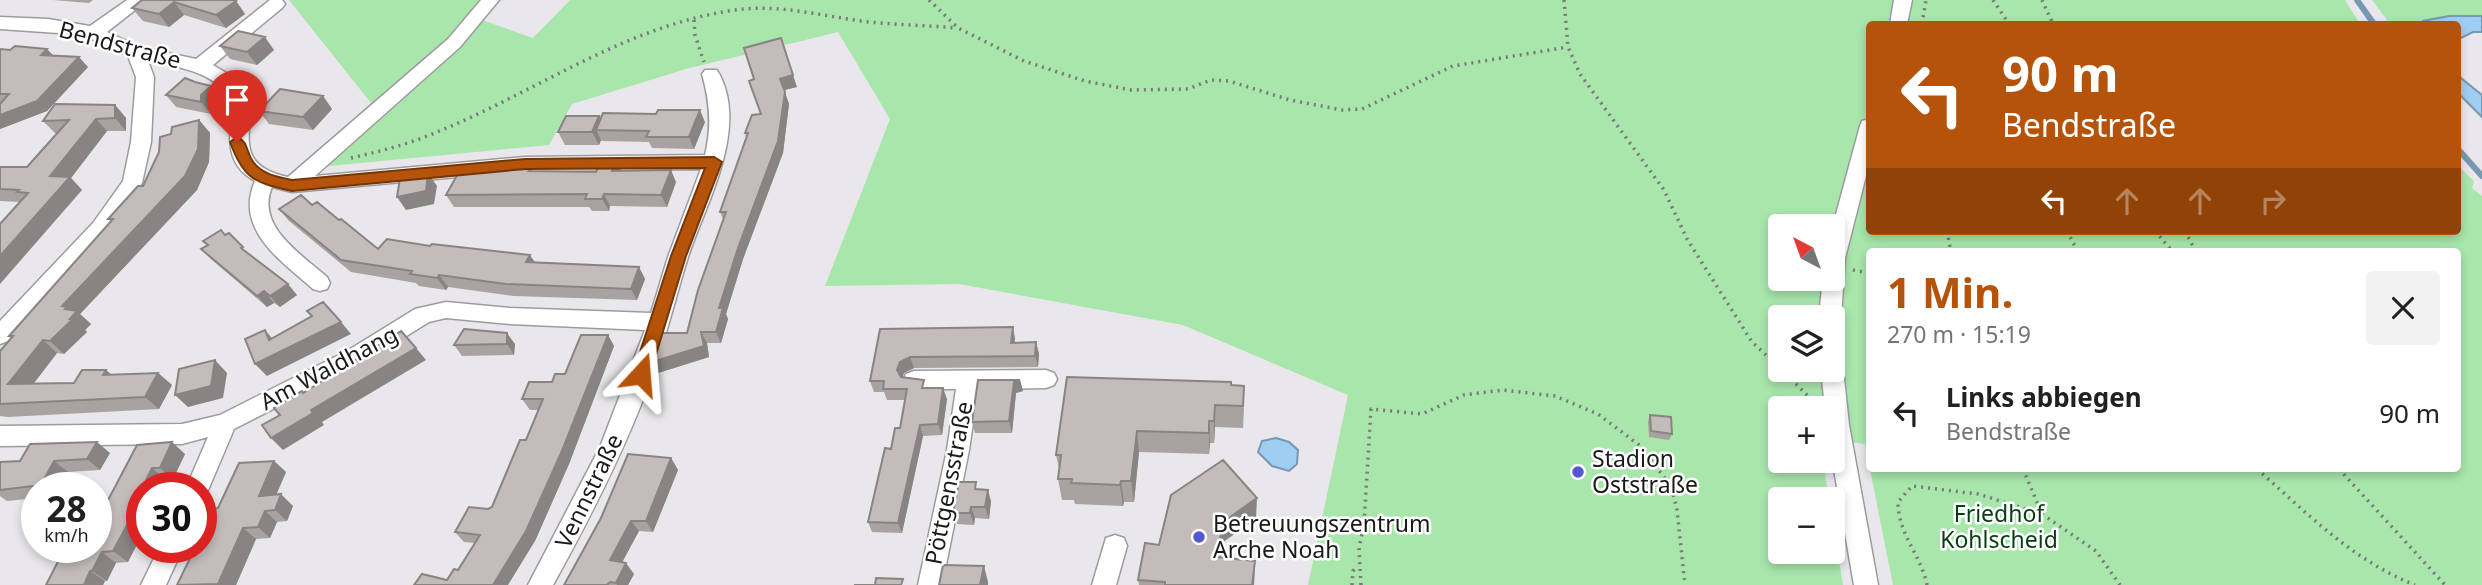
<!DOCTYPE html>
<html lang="de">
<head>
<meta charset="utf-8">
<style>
  :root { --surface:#fff; --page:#f2f2f2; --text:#202124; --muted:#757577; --accent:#b45309 }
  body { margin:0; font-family:"Noto Sans",sans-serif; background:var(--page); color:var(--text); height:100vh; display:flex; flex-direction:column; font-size:26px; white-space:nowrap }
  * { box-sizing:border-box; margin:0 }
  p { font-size:23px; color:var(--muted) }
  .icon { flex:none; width:38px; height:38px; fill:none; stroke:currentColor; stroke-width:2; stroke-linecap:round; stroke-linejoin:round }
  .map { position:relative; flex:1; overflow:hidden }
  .side { position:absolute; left:1866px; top:248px; width:595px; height:224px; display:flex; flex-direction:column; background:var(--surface); border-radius:7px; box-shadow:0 4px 10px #0003 }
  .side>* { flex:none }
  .top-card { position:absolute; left:1866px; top:21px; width:595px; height:214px; border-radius:7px; box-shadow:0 4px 10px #0003; background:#b45309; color:#fff; overflow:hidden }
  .needle { width:46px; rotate:319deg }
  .controls { position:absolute; left:1768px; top:214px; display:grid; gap:14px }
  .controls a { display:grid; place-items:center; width:77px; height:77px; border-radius:7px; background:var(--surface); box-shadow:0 4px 10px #0003; font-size:35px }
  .speed { position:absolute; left:21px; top:472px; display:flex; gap:14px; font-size:35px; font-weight:700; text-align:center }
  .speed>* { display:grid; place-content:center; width:91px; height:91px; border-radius:50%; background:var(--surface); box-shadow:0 4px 10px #0003; line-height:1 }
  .speed small { font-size:18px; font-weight:400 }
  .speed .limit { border:10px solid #d22; background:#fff; color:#111 }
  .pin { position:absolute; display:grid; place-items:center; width:60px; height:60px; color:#fff; margin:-72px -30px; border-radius:50% 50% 50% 0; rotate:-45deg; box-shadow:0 0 7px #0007 }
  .pin .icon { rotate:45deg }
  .me { position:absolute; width:77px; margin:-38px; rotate:19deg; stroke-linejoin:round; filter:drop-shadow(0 0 5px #0008) }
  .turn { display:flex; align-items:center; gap:24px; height:147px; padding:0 21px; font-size:32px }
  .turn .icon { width:91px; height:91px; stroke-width:2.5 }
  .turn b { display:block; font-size:49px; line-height:60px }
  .lanes { display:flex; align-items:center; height:66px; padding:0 21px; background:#0003; justify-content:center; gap:35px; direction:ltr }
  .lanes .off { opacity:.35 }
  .round { display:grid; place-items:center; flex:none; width:74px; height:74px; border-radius:7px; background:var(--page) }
  .overview { display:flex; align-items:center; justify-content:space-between; height:119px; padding:0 21px }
  h1 { font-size:42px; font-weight:700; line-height:52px; color:var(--accent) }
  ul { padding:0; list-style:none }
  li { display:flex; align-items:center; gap:21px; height:91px; padding:0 21px }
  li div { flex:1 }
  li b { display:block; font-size:26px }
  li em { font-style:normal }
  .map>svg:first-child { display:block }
  .green { fill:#a8e6ac; fill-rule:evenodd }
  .water { fill:#9fcef2; stroke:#7798b2; stroke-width:2 }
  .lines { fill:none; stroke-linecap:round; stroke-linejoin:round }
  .stream { stroke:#7798b2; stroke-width:6 }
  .minor-casing { stroke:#9d9b9f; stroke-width:3 }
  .path { stroke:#79787b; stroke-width:3.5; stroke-dasharray:2 5; stroke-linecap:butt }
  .minor { fill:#fff; fill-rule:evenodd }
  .wall { fill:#a8a2a1 }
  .shaded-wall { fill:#888483 }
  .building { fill:#c3bcbb; stroke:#888483; stroke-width:2 }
  .route { fill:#b45309; stroke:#753606; stroke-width:2 }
  .poi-dot { fill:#5457ce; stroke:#fff; stroke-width:2.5 }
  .labels { text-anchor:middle; stroke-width:5; stroke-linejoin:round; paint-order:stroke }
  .street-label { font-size:23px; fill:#1a191b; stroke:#fff }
  .poi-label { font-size:23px; fill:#1a191b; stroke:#fff; text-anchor:start }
  .park-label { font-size:23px; fill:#073d13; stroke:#fff }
</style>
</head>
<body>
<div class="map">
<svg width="2482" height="585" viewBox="0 0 2482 585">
  <rect width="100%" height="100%" fill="#e9e7eb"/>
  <path class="green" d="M289,0H502L481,15L485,21L533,38L570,0H2345L2360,24H1869V231H2457V165L2474,181L2472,188L2482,196V585H1893L1870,469H2457V252H1869V463L1865,444L1832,440V408H1780V460H1823L1829,499H1780V551H1832V516L1843,585H1308L1348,395L1183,325L959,284L825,286L890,119L838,32L686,69L572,104L549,145L298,169L371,103ZM1780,226H1832V278H1780ZM1780,317H1832V369H1780Z
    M2372,0H2482V16H2449L2423,21L2421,24H2390Z"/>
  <path class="water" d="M2449,16H2482V32H2473L2457,40V24H2421L2423,21Z
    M2457,70L2461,78L2482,95V117L2457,92Z
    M1276,438L1289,442L1298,450L1297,464L1289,471L1272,466L1258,452L1262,441Z"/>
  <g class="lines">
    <path class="stream" d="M2357,0L2374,24
      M2457,148L2482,176"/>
    <defs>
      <path id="minor" d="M127,0H148L107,32L140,47L196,59L270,0H282L285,4L282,8L213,65L238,80L250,95C252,136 234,165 288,177L448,39L481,0H499L460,47L315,176L525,157L705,155C712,127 710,102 702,74L705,70H717C751,126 706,203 688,257C675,299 665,342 649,384C623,454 589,520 553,585H528L600,447L645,330L510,324L446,318L429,322L363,363L234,429L206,495L201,497V488H186L208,437L182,444L0,446V426L182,424L220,415L347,351L415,309L446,302L510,308L651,313L668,257L701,169L525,171L292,192L272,187C255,226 302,255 327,277L330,283L327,289L320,291L313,289C280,260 234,229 255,181C220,162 232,129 232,97C209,71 180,67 148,61L154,77L151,142L142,183L107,233L8,341L0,344V321L93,223L123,181L131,142L136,77L128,56L95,40L73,34L0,29V17L48,19L90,26Z
        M1894,0H1912L1907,24H1890Z
        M1869,119V164L1845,258L1841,317L1838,323L1832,325V317H1819L1823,278H1832V229L1860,126L1862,121Z
        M1832,360L1840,363L1843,369L1849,425L1878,585H1854L1832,458V408H1825L1821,369H1832Z
        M1046,370L1054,373L1057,379L1054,385L1046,388L978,389L969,450L942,585H918L947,450L956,389H914L906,386L903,380L906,374L914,371Z
        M1115,535L1124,538L1127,546L1116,585H1092L1106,538Z
        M159,548H183L166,585H141Z"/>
    </defs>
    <use href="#minor" class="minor-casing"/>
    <path class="path" d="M929,0L958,28L1024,61L1085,81L1131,90L1188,89L1211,80L1229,81L1290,100L1342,110L1362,109L1453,66L1568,47
      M1564,0L1568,47L1580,74L1664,190L1687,239L1752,342L1780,368
      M1993,0L2009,24
      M2042,0L2053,24
      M694,20L695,35L704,62
      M1922,24L1926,0
      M351,158C377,152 402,146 427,136C531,96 622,26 735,10C778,4 818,15 861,21C892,25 924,25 956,28
      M1947,231L1951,252
      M2067,231L2078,252
      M2155,231L2173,252
      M2185,231L2196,252
      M1853,270L1869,273
      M1841,355L1842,331
      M1781,369L1814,402
      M2023,469L2042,514L2096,551L2120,585
      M2257,469C2307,513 2352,560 2415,585
      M2339,469L2445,585
      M1352,585L1353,571L1358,566
      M1361,585L1359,548L1364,524L1371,409L1422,414L1464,395L1503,390L1555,396L1598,414L1639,445L1671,486L1677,510L1685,585
      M1927,585C1921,555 1898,534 1898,502L1912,486L1978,494L2042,514"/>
    <use href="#minor" class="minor"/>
  </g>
  <path class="wall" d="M53,0H93L89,3Z
    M142,0L236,1L245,14L226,28L184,15L169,27L143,21L132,8Z
    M220,46L274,50L257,65L230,59Z
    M0,49L54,56L88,67L47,111L0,129Z
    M749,81L797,87L784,90L789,104L783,153L743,259L726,314L728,319L721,343H707L709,357L658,373L652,362L687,333L723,219L720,212L746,137L745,133L761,114Z
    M195,82L211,86L220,98L211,107V114L176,107L166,95Z
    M323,96L332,109L313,130L269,124L259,111Z
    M115,105L126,118V131H107L71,178L82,190L20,202L0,201V167H27L57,133H55L43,121Z
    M599,116L601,118L705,122L694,149L652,148L649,142L602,141L601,140L599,145H565L558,132Z
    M199,120L210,133L209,162L197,190L80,314L91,324L85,330L87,332L64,354L57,353L34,383H74L112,375L158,373L172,385L159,409L8,417L0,416V351L11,338L9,336L111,221L108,219L143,186L171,134Z
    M616,160L622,171L676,182L667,207L610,206L609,211H592L589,207H454L446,195L531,169L532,171L596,172Z
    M312,205L339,220L378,249L535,262L639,267L645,279L637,300L514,296L448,287L446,290L419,286L416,283L351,272L289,221L279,209Z
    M201,249L253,257L297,295L280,307L274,303L267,307L212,260Z
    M880,329L1015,338V343L1036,342L1039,354L1038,367L914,368L904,373L902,377L947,399L942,435L923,436L902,533L872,532L868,522L891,449L900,428L905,400H887L884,392H874L870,381Z
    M608,335L614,346L569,464L535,541L447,580L458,570L475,543L464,542L455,532L492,507L526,440L538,410H530L522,399L565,374Z
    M515,344L514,355L462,356L454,345Z
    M1020,380L1023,391L1016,393L1012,433H975L972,422Z
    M1231,385L1244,408L1243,428L1215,427L1214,443H1210L1209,454L1139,452L1134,502H1124L1123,506L1075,504L1074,500H1062L1058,479L1059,468L1056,455Z
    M1650,415L1672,434L1669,440L1649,437L1648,421Z
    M137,445L185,454L173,479L166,480L161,488H142L128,562L116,563L107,581H105L103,585H46L96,548Z
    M110,453L100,470L68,472L59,488H37V498L7,501L0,496V462Z
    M671,458L678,470L653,532L639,531L622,562L634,574L628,585H565Z
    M274,461L286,472L276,495L293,506L287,521L277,522L270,538L256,539L236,585H177L218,508Z
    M978,489L991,501L989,519L975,518L974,525L957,524L953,513Z
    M1256,519L1223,542L1221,557L1255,561L1254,585H1139L1138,580L1159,545Z"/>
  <path class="shaded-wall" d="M236,1L245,14L226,28L216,15Z
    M174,2L184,15L169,27L159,14Z
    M265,37L274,50L257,65L247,52Z
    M47,49L57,59L41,55Z
    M79,57L88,67L47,111L0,129V115Z
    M793,75L797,87L784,90L780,79Z
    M211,86L220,98L211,107V114L201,102V95Z
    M785,92L789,104L783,153L743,259L726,314L728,319L721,343L716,332L719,308Z
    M323,96L332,109L313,130L303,117Z
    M115,105L126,118V131L115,118Z
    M700,110L705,122L694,149L689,137Z
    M599,116L606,129L596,130L601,140L599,145L592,132Z
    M96,119L107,131L71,178L82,190L0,284V256L50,176Z
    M199,120L210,133L209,162L197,190L80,314L91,324L85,330L87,332L64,354L50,341L62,306Z
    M616,160L622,173L612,171Z
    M671,170L676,182L667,207L661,195Z
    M428,173L437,186L434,204L406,210L397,197Z
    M604,194L610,206L609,211L602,199Z
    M530,255L538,267L526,262Z
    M639,267L645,279L637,300L631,289Z
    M439,275L448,287L446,290L437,278Z
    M288,284L297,295L280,307L270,296Z
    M264,291L274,303L267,307L257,296Z
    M341,322L351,334L267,376L255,364L269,340L265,330L276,343Z
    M1013,327L1015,338L1013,354L1011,343Z
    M701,332L707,343L709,357L658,373L652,362Z
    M507,333L515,344L514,355L507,344Z
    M608,335L614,346L569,464L535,541L508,585H493Z
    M43,340L57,353L24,396L8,384Z
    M1036,342L1039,354L1038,367L1035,356Z
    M416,348L426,360L322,422L324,425L283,450L271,438L311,410Z
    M910,357L914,368L904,373L901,381L897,370L900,362Z
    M215,360L227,373L223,398L188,407L175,395Z
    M106,370L120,382L103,375Z
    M158,373L172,385L159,409L145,397Z
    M1020,380L1023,391L1016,393L1012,433L1009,421L1014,382Z
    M943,388L947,399L942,435L938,424Z
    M1215,405V427L1214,443V421Z
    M1209,421L1210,443L1209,454Z
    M920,425L923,436L902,533L898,523Z
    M1137,431L1139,452L1134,502L1131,481Z
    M97,442L110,453L100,470L87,459Z
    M172,442L185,454L173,479L160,468Z
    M671,458L678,470L653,532L646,521Z
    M54,461L68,472L59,488H45L41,485Z
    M274,461L286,472L271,507L259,496Z
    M152,468L166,480L161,488H142Z
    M1121,481L1124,502L1123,506L1120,485Z
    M142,489V535L128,562L113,551Z
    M988,490L991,501L989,519L985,507Z
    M281,494L293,506L287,521L275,510Z
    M1257,498L1256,519L1223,542L1218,577L1217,557L1223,522Z
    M971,507L975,518L974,525L970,513Z
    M265,511L277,522L270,538L258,527Z
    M631,521L639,531L618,570L610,560Z
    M243,528L256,539L236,585H219L218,584Z
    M102,552L116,563L107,581L92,571Z
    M1255,561L1254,585H1252Z
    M626,563L634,574L628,585H617L616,583Z
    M984,566L988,582V585H980Z
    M90,571L105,581L103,585H84Z"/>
  <path class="building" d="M142,0H233L236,1L216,15L174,2L159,14L132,8Z
    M238,31L265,37L247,52L220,46Z
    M781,38L793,75L780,79L785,92L778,141L738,248L719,308H723L716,332H701L704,346L652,362L662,333H687L698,290L726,212H720L748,133H745L752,115L761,114L749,81L754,79L744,48Z
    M15,46L47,49L41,55L79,57L37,101L0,115V104L9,94H0V49L10,50Z
    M185,78L195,82L211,86L201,95V102L166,95Z
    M280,89L323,96L303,117L259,111Z
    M55,104L115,105V118L96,119L50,176L70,177L0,256V224L28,193L17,192L19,190L0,189V167H27L69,120L43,121Z
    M658,110H700L689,137H646L649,131L596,130L603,113L656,114Z
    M566,116H599L592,132H558Z
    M199,120L198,149L185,176L62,306L67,307L65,309L77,311L70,319H73L50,341L43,340L8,384L74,383L82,370H106L103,375L158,373L145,397L0,404V351L13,336H9L113,219H108L138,186H143L159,152L160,137L171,134L172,127Z
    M616,160L612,171L671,170L661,195L604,194L602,199H585L587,194L446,195L460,170L531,169L529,171L596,172L601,161Z
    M428,173L426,191L397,197L400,178Z
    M301,195L312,205L317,202L339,220L341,219L378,249L387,239L430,246L432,244L530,255L526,262L639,267L631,289L506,284L439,275L437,278L410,274L412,271L341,260L279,209Z
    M221,230L225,235L229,233L243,247L241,248L288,284L270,296L264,291L257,296L201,249L208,245L203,241Z
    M323,302L341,322L255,364L245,339L265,330L269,340L312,316L307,311Z
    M1013,327L1011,343L1036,342L1035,356L910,357L900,362L897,370L901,377L924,380L922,388H943L938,424L920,425L898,523L868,522L885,448L891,449L895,428H900L907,389H883L884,381H870L880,329Z
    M464,329L507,333V344L454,345Z
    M401,331L416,348L311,410L313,413L271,438L262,425L280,415L274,408L302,391L303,393Z
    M581,335H608L561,453L526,531L493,585H414L422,574L447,580L454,569L458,570L480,535L455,532L469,507L488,509L492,507L520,440H526L543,399H522L529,382H552L555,374H565Z
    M215,360L211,386L175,395L179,369Z
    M1067,377L1231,382V385L1244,386L1243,406L1215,405L1214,421H1209V433L1137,431L1131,481H1121L1120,485L1071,483L1072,479H1058L1061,455H1056Z
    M978,380H1020L1014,382L1009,421L972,422Z
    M1650,415L1671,417L1672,434L1651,431Z
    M97,442L87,459L54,461L41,485L0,490V462L20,461L30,444Z
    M172,442L160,468H152L134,504L139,503L113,551L102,552L92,571H90L84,585H46L65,548H96V523L137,445Z
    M628,454L671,458L646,521H631L610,560L626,563L616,583L610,582L607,585H564L601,518Z
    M1223,460L1257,498L1223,522L1217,557L1255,561L1252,585H1165V582L1138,580L1145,543L1159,545L1171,495Z
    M274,461L259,496L281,494L275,510L265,511L258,527L243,528L218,584L177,585L195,548H201V517L205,509L218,508L239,463Z
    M959,482H976L975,489L988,490L985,507H971L970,513H953Z
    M943,565L984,566L980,585H939Z
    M876,578L903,579L901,585H854H875Z"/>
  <path class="route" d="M237,137C248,141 246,151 252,160C260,174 278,177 292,180L525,159L714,157L722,162L686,256L650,374L647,378H635L633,374L671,256L705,168L525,169L292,191C254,182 244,180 230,142Z"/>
  <g class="poi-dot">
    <circle cx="1578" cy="472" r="7"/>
    <circle cx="1199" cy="537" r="7"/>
  </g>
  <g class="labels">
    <g class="street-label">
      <text transform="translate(120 45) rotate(15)" y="8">Bendstraße</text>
      <text transform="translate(329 368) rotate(-28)" y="8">Am Waldhang</text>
      <text transform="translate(949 483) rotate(-79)" y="8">Pöttgensstraße</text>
      <text transform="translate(589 491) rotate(-64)" y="8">Vennstraße</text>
    </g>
    <g class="poi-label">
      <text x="1592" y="467">Stadion<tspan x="1592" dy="26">Oststraße</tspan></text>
      <text x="1213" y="532">Betreuungszentrum<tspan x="1213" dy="26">Arche Noah</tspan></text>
    </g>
    <g class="park-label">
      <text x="1999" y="522">Friedhof<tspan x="1999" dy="26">Kohlscheid</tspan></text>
    </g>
  </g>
</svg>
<div class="controls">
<a><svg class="needle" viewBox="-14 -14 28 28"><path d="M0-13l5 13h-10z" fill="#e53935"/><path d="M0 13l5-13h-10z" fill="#757577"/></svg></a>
<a><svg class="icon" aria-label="layers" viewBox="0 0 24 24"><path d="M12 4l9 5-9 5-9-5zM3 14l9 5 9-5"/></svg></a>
<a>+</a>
<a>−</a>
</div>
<div class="speed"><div>28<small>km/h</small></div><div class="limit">30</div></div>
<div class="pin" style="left:237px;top:142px;background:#d93025"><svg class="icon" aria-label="arrive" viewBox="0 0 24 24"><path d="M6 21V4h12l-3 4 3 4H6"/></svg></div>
<svg class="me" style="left:641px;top:374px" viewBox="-20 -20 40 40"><path d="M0-17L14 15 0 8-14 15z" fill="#b45309" stroke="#fff" stroke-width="4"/></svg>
<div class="top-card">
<div class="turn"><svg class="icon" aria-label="left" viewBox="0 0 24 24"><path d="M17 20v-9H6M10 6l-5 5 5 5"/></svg><div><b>90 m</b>Bendstraße</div></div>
<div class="lanes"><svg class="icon" aria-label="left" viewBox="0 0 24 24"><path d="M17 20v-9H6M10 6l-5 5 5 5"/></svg><svg class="icon off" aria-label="ahead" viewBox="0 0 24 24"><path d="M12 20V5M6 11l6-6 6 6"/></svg><svg class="icon off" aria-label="ahead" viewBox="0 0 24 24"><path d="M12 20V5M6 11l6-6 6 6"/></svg><svg class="icon off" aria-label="right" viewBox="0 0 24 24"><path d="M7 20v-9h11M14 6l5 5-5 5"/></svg></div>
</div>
<section class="side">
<div class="overview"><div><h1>1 Min.</h1><p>270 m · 15:19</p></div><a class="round"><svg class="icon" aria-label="close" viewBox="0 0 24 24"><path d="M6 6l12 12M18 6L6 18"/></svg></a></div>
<ul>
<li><svg class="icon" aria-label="left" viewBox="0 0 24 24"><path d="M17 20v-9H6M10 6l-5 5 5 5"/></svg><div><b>Links abbiegen</b><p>Bendstraße</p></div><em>90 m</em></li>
</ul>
</section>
</div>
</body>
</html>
